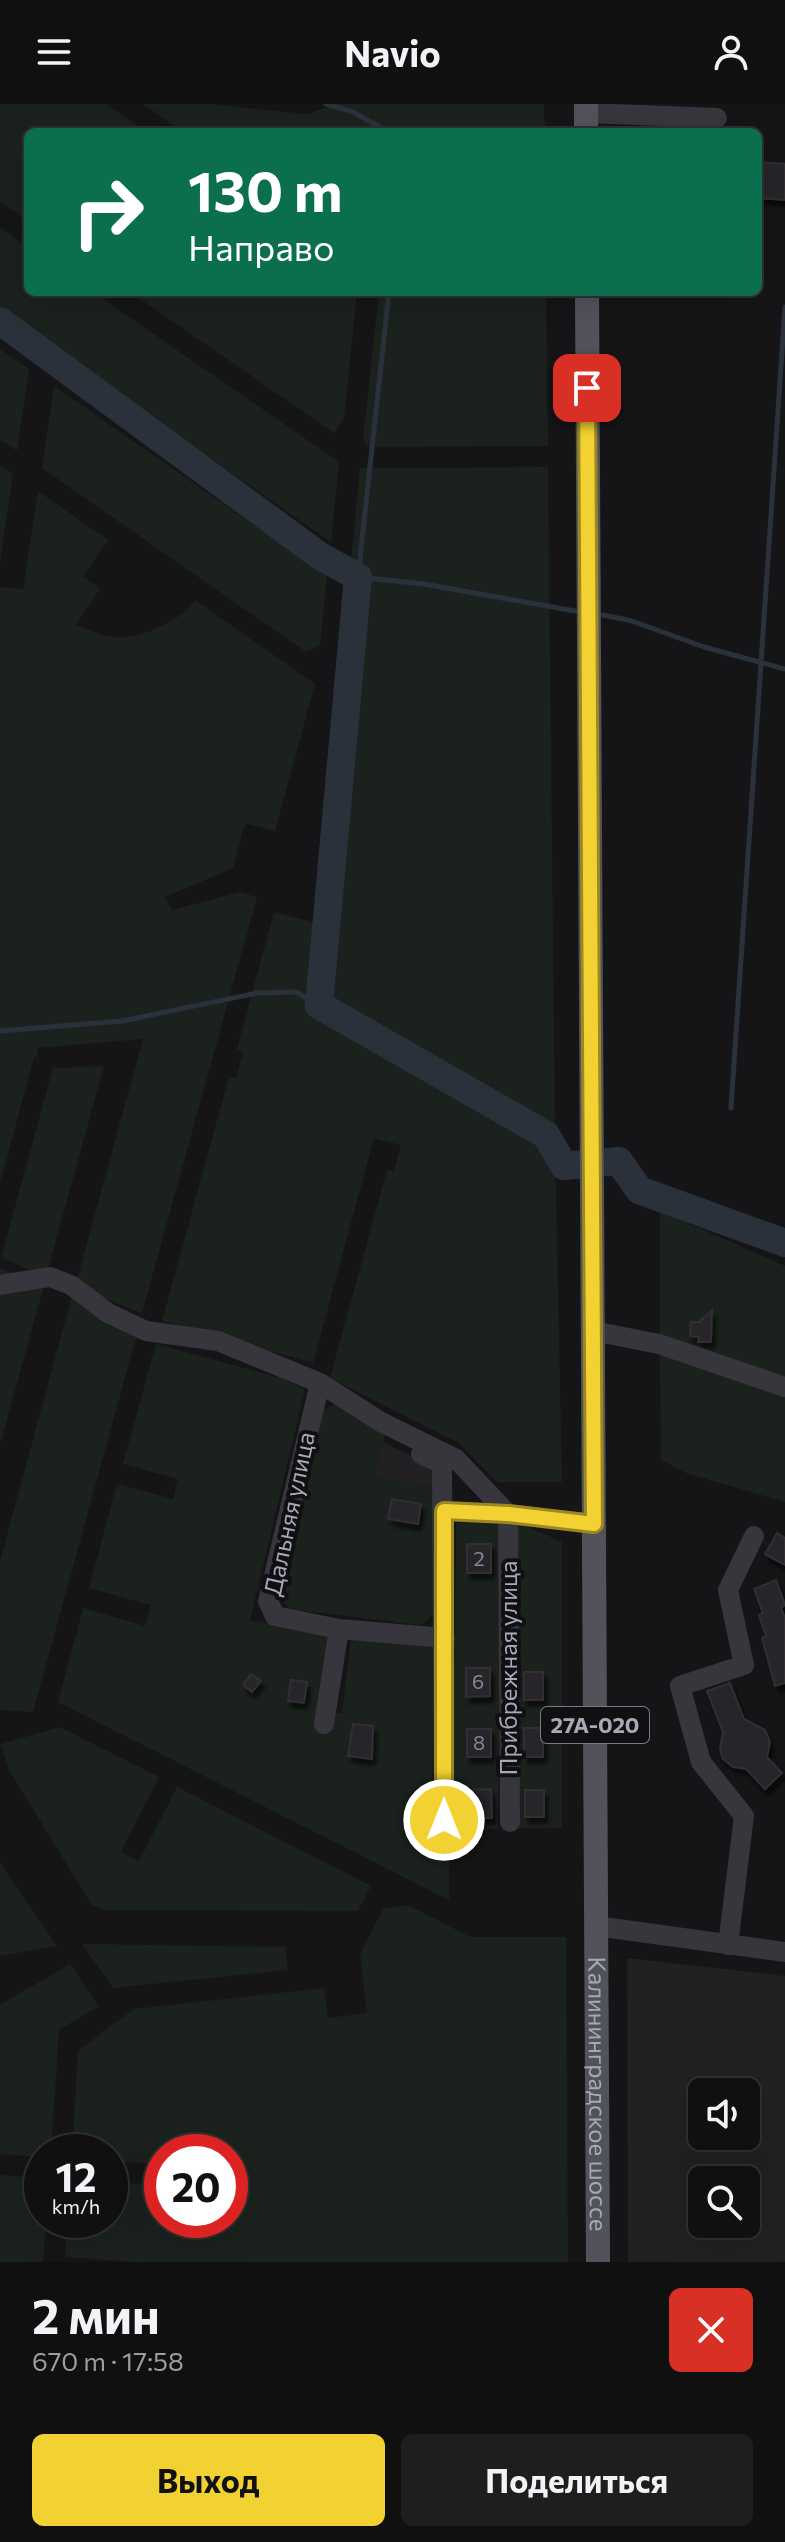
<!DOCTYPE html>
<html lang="ru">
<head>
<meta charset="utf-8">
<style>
  :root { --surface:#101011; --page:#1e1e1f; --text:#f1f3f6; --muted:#9c9d9f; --line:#303031; --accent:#f2d232 }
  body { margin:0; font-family:Commissioner,sans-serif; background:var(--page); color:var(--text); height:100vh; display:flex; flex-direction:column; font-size:30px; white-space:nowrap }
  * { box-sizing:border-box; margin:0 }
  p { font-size:26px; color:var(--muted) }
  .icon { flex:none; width:44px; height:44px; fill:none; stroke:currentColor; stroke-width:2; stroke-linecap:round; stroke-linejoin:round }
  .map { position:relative; height:2158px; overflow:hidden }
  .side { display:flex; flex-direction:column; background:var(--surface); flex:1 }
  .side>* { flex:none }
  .top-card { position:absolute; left:24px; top:24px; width:738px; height:168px; border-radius:12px; box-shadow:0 8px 32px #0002,0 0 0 2px var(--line); background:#0b6e4f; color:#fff; overflow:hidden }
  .tools { position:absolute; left:688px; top:1974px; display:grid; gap:16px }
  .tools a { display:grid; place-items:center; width:72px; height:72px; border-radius:12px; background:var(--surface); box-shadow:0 8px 32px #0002,0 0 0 2px var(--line); font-size:40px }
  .speed { position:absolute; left:24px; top:2030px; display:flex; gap:16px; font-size:40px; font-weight:700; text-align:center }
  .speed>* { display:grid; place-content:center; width:104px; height:104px; border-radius:50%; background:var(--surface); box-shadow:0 8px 32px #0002,0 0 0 2px var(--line); line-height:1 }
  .speed small { font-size:20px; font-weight:400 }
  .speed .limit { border:12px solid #d22; background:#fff; color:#111 }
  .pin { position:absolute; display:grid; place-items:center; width:68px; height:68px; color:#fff; margin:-34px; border-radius:16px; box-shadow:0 4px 12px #0006 }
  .me { position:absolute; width:88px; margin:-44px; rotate:0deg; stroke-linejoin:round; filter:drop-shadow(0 0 6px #0008) }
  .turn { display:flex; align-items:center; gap:28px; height:168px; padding:0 32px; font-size:36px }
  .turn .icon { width:104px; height:104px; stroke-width:2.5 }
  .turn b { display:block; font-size:56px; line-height:68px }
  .round { display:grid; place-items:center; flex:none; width:84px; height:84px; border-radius:12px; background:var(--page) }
  .overview { display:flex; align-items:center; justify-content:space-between; height:136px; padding:0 32px }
  h1 { font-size:48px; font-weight:700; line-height:60px }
  .button { display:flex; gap:16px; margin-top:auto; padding:16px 32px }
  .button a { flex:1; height:92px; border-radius:12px; background:var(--accent); color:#111; font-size:32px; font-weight:700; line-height:92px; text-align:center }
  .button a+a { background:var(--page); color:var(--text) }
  header { display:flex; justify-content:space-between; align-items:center; height:104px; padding:0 32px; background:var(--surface); font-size:36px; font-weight:700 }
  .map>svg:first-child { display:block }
  .built { fill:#212124; fill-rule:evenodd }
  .green { fill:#1b221d }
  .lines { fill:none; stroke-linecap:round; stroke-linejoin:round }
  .stream { stroke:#2b313b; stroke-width:5 }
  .river { stroke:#2b313b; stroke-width:28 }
  .building { fill:#28282b; stroke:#302f33; stroke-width:2; filter:url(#shadow) }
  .minor { stroke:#36363c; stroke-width:20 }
  .major { stroke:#52525b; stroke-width:24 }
  .route-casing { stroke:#9d8820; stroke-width:20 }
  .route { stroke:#f2d232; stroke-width:14 }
  .labels { text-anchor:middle; stroke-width:8; stroke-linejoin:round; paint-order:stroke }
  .number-label { font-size:20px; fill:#868893 }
  .shield { fill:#101012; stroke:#7a7b86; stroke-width:2 }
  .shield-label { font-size:22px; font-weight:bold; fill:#a7a9b7 }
  .street-label { font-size:24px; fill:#a7a9b7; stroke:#101012 }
</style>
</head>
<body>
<header><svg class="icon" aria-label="menu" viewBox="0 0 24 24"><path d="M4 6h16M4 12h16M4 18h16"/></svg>Navio<svg class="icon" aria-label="person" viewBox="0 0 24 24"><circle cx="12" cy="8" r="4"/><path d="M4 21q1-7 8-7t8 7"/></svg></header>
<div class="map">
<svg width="785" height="2158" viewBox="0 0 785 2158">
  <defs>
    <filter id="shadow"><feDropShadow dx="3.5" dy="6" stdDeviation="2" flood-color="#0009"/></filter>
  </defs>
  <rect width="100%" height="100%" fill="#151517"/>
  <path class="built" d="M383,1338L435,1364V1383L374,1373Z
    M627,1854L785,1872V2158H628ZM702,1988H746V2032L700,2031ZM702,2076H746V2120H702Z"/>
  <path class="green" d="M0,0H106L146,28H28V117L0,98Z
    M143,0H208L307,10L337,0H544L545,28H183Z
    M0,123L28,143V188H93L339,358L331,438L0,209Z
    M130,188H357L344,314L334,329Z
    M379,188H546L548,342L369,343L363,336Z
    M0,245L29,265L17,347L0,335Z
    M54,282L327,472L320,541L306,548L42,364Z
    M0,361L13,370L0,458Z
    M548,363L555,1036L562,1378H497L459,1339L330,1274L387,1066L394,1067L401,1041L374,1034L313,1259L162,1217L229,973L236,974L243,948L237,945L274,808L317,819L360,364Z
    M38,387L108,436L83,472L100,485L76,521C87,525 100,532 112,533C139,536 180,518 195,496L315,580L275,727L245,719L233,764L165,793L172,806L240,788L257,793L142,1209L75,1183L143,935L37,944L38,953H34L0,1079V483L23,485Z
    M104,962L46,1172L1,1154L53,964Z
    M660,1107L785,1162V1273L660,1232Z
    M0,1164L44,1181L0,1341Z
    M72,1192L140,1219L33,1608L0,1606V1457Z
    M156,1240L284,1275L305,1286L250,1516L331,1530L322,1608L342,1610L351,1533L434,1543L432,1724L449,1737V1796L58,1598L83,1504L145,1522L151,1501L89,1484L117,1380L173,1395L178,1375L123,1360Z
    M660,1244L785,1286V1398L686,1369L661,1356Z
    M335,1300L386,1326L375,1373L435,1383L434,1510L421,1521L289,1505L278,1489L322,1307Z
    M501,1416L498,1725H453L456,1419Z
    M517,1418L562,1438V1724H518Z
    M60,1623L159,1673L121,1748L139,1757L177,1683L371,1782L358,1807L103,1806L91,1800L8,1664L1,1640Z
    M0,1759L57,1842L0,1852Z
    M408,1801L470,1833H566L568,2158H134L65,2153L67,2116H110V2078L162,2081V2116H230V2093H242L244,2059L230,2058V2048H162V2060L110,2057V2048H72L78,1947L134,1905L324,1884L328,1914L367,1909L360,1850L383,1805Z
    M82,1840L285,1843L288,1866L113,1884Z
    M70,1860L99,1902L59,1926L51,2048H42V2053L0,2050V1901Z
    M0,2071L42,2074V2116H46L43,2158H0Z"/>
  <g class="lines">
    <path class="stream" d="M326,0L353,8L389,28
      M389,188L358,473L424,480L575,507
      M603,511L632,517L704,543L785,565
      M0,927L122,917L257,889L296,888L319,901
      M731,1004L785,203"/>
    <path class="river" d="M0,217L320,452L358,473L319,901L546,1031L564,1062L619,1057L639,1086L785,1139"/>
  </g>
  <path class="building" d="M758,58L785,60V96L758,94Z
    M712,1206L711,1238H698L699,1233L690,1232L691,1218H699Z
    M392,1395L421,1400L418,1420L388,1415Z
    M777,1429L785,1434V1461L765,1450Z
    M467,1440H491V1469H467Z
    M776,1476L785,1501L781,1504L785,1514V1579L775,1582L762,1534L766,1532L759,1511L763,1509L754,1485Z
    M466,1564H490V1592L466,1593Z
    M524,1568H543V1596H524Z
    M251,1570L261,1577L252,1588L243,1581Z
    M291,1576L307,1578L304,1599L288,1597Z
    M730,1579L744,1615L765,1626L770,1638L767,1653L782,1669L765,1685L746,1665L733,1663L723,1655L720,1645L723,1628L707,1587Z
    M353,1620L373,1622L372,1655L348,1652Z
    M524,1624H543V1653H524Z
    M467,1625H491V1653H467Z
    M491,1685L492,1714H468L467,1686Z
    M525,1686H544V1713H525Z"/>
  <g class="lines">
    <path class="minor" d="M586,9L717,14
      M0,1181L50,1173L71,1181L108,1209L146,1227L218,1237L320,1279L381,1318L456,1355L508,1410L510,1718
      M593,1227L659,1240L785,1283
      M320,1279L268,1497L275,1512L339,1525L445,1534
      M421,1350L442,1360L444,1716
      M444,1407L508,1410L594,1420
      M324,1620L339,1525
      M596,1822L785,1848
      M728,1841L744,1712L701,1658L680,1582L744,1561L728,1486L754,1432"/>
    <g class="major">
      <path d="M586,0V28"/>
      <path id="s1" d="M587,188L598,2158"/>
    </g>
  </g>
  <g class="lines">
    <defs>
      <path id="route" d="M444,1716V1407L508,1410L594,1420L587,284"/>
    </defs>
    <use href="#route" class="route-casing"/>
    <use href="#route" class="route"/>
  </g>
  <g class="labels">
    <g class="number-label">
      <text x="479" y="1462">2</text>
      <text x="478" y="1585">6</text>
      <text x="479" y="1646">8</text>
    </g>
    <rect class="shield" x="541" y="1603" width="108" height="36" rx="6"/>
    <g class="shield-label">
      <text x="595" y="1629">27А-020</text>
    </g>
    <g class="street-label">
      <text transform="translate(290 1410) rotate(-78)" y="8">Дальняя улица</text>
      <text transform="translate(509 1564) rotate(-90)" y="8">Прибрежная улица</text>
      <text dy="8" stroke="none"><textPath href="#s1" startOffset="1802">Калининградское шоссе</textPath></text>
    </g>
  </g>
</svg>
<div class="tools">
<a><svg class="icon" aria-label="sound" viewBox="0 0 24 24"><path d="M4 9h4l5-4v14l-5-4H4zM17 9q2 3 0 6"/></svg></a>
<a><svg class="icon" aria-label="search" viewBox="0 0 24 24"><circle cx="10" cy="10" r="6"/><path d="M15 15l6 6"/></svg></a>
</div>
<div class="speed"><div>12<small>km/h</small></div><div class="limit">20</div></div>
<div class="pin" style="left:587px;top:284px;background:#d93025"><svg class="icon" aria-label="arrive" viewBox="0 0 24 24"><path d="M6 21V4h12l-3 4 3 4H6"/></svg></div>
<svg class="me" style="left:444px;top:1716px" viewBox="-20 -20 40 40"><circle r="17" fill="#f2d232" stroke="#fff" stroke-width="3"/><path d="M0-11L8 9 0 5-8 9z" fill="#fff"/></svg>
<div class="top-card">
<div class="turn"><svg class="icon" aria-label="right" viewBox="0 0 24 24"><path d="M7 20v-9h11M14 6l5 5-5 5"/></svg><div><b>130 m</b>Направо</div></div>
</div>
</div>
<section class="side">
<div class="overview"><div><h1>2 мин</h1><p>670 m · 17:58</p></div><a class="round" style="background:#d93025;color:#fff"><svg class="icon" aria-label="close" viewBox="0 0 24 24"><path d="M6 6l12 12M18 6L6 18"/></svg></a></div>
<div class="button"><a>Выход</a><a>Поделиться</a></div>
</section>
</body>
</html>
